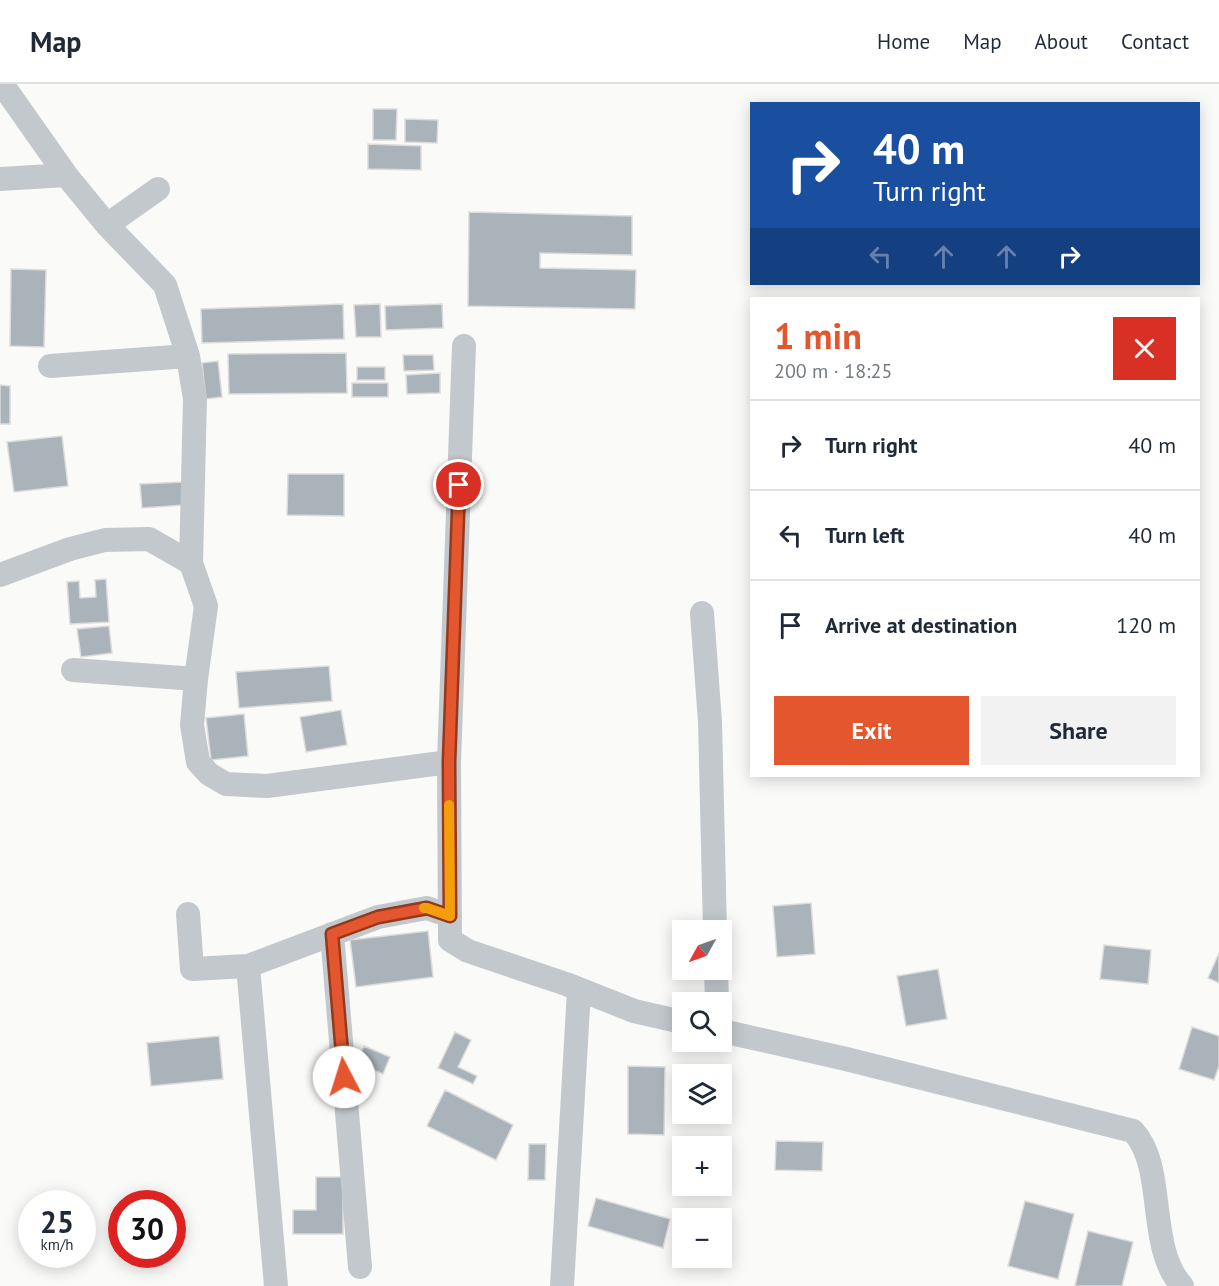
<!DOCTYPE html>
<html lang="en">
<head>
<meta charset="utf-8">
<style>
  :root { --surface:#fff; --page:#f2f2f3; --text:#1f2937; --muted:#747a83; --line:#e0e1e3; --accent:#e4572e }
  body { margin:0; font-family:"PT Sans",sans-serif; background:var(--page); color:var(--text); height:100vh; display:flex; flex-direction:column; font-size:22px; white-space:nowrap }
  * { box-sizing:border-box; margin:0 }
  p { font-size:20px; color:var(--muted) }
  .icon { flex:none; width:33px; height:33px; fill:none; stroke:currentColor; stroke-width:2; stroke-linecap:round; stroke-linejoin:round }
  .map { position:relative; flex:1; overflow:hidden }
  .drawer { position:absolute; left:750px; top:213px; width:450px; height:480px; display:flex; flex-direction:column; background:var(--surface); border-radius:0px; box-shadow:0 3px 15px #0003 }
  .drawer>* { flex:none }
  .guide { position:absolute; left:750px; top:18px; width:450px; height:183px; border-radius:0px; box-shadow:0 3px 15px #0003; background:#1a4fa0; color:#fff; overflow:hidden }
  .needle { width:39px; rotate:230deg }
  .fabs { position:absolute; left:672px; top:836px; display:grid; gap:12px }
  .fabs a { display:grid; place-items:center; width:60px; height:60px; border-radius:0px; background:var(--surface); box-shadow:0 3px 15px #0003; font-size:30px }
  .speed { position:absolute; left:18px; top:1106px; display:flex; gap:12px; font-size:30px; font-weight:700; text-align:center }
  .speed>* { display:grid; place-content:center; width:78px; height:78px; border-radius:50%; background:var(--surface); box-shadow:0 3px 15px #0003; line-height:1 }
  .speed small { font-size:15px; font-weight:400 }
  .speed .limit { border:9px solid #d22; background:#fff; color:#111 }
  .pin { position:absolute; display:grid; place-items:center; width:51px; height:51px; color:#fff; margin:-26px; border:3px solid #fff; border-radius:50%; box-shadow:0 2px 6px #0007 }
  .me { position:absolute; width:66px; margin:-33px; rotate:355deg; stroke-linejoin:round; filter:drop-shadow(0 0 4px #0008) }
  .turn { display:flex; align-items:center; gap:21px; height:126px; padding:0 24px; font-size:27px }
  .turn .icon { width:78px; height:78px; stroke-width:2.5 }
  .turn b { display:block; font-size:42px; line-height:51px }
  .lanes { display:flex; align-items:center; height:57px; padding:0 24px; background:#0003; justify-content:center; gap:30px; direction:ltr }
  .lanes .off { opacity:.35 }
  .round { display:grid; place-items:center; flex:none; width:63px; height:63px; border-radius:0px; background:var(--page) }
  .overview { display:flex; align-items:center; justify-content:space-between; height:102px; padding:0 24px }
  h1 { font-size:36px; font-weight:700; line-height:45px; color:var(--accent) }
  .button { display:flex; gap:12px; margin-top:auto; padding:12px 24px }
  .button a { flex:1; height:69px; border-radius:0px; background:var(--accent); color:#fff; font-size:24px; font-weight:700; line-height:69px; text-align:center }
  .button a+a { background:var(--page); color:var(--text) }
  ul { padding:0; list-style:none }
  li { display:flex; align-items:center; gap:18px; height:90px; padding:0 24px; border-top:2px solid var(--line) }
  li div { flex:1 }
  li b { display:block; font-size:22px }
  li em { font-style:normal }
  header { display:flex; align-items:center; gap:36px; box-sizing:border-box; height:84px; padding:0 30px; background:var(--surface); border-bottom:2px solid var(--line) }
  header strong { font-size:28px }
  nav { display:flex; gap:33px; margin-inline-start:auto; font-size:21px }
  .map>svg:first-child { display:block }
  .building { fill:#aab3b9; stroke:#dcdcda; stroke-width:1.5 }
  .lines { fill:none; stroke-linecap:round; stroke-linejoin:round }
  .street { stroke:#c3c8cc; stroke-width:24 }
  .route-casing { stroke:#94391e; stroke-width:15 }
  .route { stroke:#e4572e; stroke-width:10 }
  .slow { stroke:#f59e0b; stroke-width:10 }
</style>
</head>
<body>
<header>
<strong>Map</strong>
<nav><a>Home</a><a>Map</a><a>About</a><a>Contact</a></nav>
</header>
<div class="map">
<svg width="1219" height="1202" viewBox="0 0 1219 1202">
  <rect width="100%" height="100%" fill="#fafaf8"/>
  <path class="building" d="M373,25H397L396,56H373Z
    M405,35L438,36L437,59L405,58Z
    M368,60L421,62V86L368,85Z
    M469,128L632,132V171L540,169V184L636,186L635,225L468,222Z
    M11,185L46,186L44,263L10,262Z
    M343,220L344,255L202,259L201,225Z
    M380,220L381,253H356L354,221Z
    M442,220L443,244L386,246L385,222Z
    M346,269L347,309L229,310L228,270Z
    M403,271H433L434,286L404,287Z
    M218,277L222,313L206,315L202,279Z
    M357,283H385V296H357Z
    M440,289V309L407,310L406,291Z
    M352,299H388V313H352Z
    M0,301L10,302V340H0Z
    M62,352L68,402L14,408L7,358Z
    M288,390H344V432L287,431Z
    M183,398L184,421L142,424L140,400Z
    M106,495L109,538L70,540L67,498L79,497L80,514L96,513L95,496Z
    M109,542L112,569L81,573L77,545Z
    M329,582L332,617L239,624L236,588Z
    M341,626L347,661L306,668L300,633Z
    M244,630L248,672L211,676L206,634Z
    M811,819L815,870L777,873L773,822Z
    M428,847L433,893L356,903L350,856Z
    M1104,861L1151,866L1148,900L1100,895Z
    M1219,869V899L1208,894Z
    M938,885L947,935L906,942L897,892Z
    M1192,943L1219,952V982L1214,996L1179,985Z
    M455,948L471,956L458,983L477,992L473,1000L438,984Z
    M219,952L223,995L151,1002L147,959Z
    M364,962L390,973L383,990L357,978Z
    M628,982L665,983L664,1051L628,1050Z
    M445,1006L513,1041L496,1076L427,1042Z
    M776,1057L823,1058L822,1087L775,1086Z
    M529,1060H546L545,1096H528Z
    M316,1093H343V1150H293V1126H316Z
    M596,1114L670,1135L663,1164L588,1142Z
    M1025,1117L1074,1130L1058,1195L1008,1182Z
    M1088,1147L1133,1158L1122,1202H1075Z"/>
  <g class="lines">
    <path class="street" d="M2,0L66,91L107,141L165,201L188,272L195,315L191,479L206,522L196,595L192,641L198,678L209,690L226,700L267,702L449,678
      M0,95L66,91
      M107,141L158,105
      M464,262L449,678L450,856L468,867L566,900L634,927L682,938
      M50,282L188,272
      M0,491L70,465L105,456L149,455L191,479
      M702,529L710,638L715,846
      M73,586L196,595
      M188,830L192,885L248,882L378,833L427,824L450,832
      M332,850L360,1183
      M248,882L276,1202
      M716,885L717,918
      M722,947L842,974L1133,1047C1167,1083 1146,1162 1182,1202
      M562,1202L579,906"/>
  </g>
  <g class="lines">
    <defs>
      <path id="route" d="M344,993L332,850L378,833L427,824L450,832L449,678L459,401"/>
    </defs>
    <use href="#route" class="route-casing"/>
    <use href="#route" class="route"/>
    <path class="slow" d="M424,824H427L450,832L449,721"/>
  </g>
</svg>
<div class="fabs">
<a><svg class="needle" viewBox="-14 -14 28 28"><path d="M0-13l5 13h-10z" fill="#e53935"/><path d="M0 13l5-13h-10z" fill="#747a83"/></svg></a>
<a><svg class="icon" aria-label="search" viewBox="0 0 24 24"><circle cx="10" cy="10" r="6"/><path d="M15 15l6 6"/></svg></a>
<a><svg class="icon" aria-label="layers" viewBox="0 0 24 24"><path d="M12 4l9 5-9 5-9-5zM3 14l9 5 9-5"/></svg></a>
<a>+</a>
<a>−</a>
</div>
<div class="speed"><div>25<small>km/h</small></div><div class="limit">30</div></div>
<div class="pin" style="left:459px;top:401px;background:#d93025"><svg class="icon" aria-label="arrive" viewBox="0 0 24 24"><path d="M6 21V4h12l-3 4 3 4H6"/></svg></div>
<svg class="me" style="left:344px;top:993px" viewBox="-20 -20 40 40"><circle r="19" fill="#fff"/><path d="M0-13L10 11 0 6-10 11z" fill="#e4572e"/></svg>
<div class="guide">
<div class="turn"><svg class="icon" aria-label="right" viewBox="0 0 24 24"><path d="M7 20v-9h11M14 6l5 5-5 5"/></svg><div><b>40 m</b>Turn right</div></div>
<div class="lanes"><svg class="icon off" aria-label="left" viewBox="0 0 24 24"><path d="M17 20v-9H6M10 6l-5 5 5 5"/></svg><svg class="icon off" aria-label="ahead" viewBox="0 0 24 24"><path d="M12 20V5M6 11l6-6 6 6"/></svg><svg class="icon off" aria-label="ahead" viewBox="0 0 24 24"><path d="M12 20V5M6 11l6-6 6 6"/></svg><svg class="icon" aria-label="right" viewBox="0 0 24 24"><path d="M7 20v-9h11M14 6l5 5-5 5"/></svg></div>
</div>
<section class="drawer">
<div class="overview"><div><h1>1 min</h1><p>200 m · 18:25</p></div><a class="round" style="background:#d93025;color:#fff"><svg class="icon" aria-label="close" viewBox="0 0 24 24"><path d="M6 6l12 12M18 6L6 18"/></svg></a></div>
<ul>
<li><svg class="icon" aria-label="right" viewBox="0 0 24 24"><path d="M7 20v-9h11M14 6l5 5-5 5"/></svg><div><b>Turn right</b></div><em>40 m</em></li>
<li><svg class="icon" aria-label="left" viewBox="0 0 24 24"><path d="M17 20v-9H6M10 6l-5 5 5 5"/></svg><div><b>Turn left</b></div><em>40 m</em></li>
<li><svg class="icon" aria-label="arrive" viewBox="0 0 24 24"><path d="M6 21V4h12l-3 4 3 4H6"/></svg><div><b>Arrive at destination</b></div><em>120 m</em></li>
</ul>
<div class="button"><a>Exit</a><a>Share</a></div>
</section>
</div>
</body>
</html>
